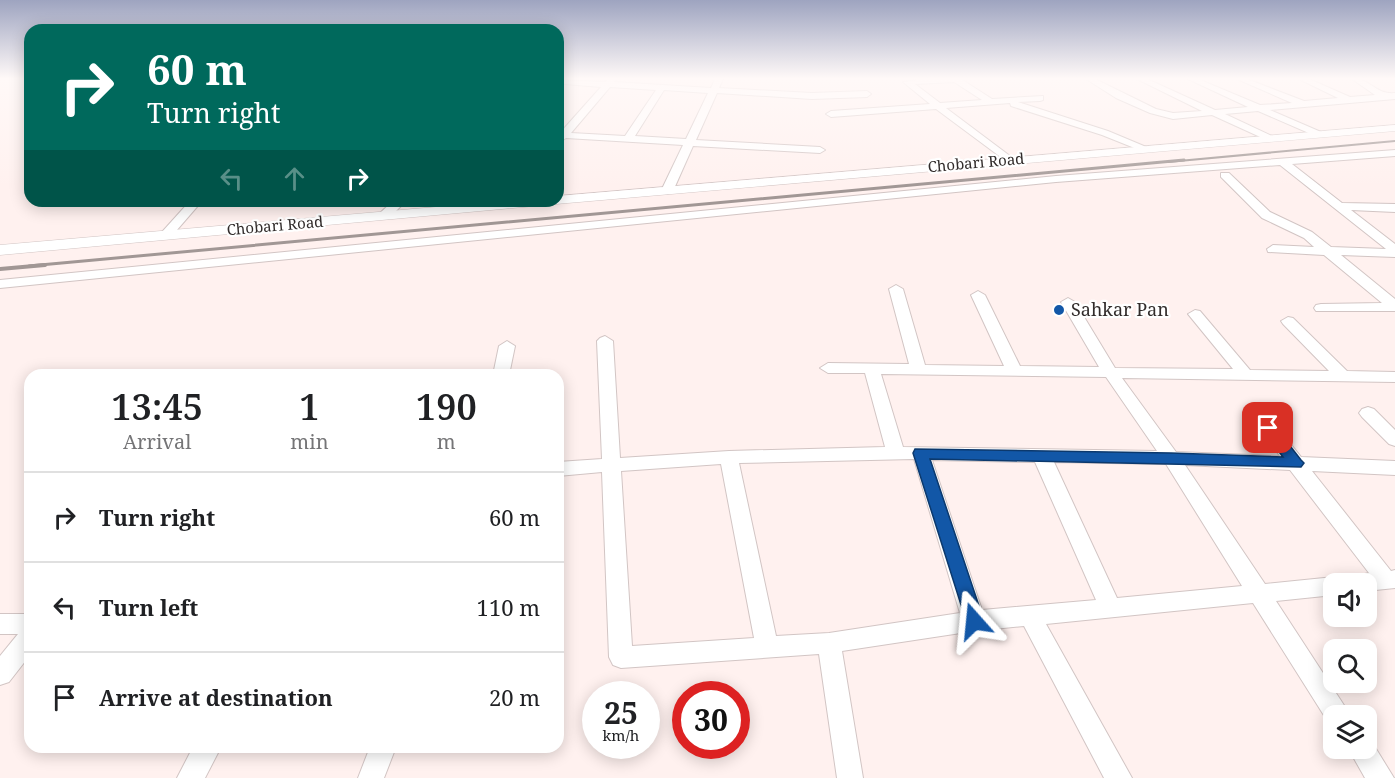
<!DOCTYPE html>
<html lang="en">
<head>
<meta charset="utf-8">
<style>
  :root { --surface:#fff; --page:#f6f6f6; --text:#202124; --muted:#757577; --line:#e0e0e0 }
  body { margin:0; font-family:"Noto Serif",serif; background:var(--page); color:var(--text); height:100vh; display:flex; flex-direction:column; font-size:22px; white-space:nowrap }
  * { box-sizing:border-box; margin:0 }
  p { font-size:20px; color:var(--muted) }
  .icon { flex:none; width:33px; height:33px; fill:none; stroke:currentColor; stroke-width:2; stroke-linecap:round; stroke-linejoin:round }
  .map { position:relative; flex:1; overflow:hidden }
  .drawer { position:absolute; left:24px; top:369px; width:540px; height:384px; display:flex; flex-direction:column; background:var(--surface); border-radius:18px; box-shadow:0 3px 15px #0003 }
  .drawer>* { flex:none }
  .hud { position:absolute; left:24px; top:24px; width:540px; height:183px; border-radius:18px; box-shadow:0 3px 15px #0003; background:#00695c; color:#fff; overflow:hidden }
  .controls { position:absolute; left:1323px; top:573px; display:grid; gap:12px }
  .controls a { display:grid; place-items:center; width:54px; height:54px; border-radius:12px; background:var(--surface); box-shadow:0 3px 15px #0003; font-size:30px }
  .speed { position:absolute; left:582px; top:681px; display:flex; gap:12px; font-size:30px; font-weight:700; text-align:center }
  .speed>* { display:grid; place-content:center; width:78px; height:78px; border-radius:50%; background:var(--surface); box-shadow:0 3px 15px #0003; line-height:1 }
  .speed small { font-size:15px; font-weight:400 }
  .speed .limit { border:9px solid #d22; background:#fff; color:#111 }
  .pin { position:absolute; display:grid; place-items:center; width:51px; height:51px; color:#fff; margin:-26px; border-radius:12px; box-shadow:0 3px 9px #0006 }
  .me { position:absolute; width:66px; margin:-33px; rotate:342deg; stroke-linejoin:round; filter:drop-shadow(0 0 4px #0008) }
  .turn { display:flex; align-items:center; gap:21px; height:126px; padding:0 24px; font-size:27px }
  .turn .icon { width:78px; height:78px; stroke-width:2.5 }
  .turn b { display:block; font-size:42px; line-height:51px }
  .lanes { display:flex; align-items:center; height:57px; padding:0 24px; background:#0003; justify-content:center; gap:30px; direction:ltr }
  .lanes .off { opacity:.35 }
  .eta { display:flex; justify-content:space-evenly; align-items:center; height:102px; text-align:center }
  .eta b { font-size:36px; font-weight:600; line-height:42px }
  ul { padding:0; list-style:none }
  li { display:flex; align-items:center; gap:18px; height:90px; padding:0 24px; border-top:2px solid var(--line) }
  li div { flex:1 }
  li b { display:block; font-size:22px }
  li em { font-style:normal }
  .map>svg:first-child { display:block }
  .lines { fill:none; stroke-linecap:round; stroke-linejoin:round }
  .minor-casing { stroke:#d2c5c4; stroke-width:2 }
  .tertiary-casing { stroke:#d2c5c4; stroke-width:1 }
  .minor { fill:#fff; fill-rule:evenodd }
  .tertiary { fill:#fff; fill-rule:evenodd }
  .rail-far2 { stroke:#a19795; stroke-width:2 }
  .rail-far1 { stroke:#a19795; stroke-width:3 }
  .rail { stroke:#a19795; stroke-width:4 }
  .route { fill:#1257a7; stroke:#0c396d; stroke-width:1.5 }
  .poi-dot { fill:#1257a7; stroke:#fff; stroke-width:2 }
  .labels { text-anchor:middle; stroke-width:4.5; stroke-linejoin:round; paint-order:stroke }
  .far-street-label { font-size:15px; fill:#312c2b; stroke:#fff }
  .poi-label { font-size:18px; fill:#312c2b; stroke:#fff; text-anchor:start }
</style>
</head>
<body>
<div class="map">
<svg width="1395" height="778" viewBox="0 0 1395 778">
  <rect width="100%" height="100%" fill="#fff1ef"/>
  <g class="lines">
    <defs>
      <path id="minor" d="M608,79H616L614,82L711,88L715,79H723L719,88L812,93L867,91L871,94L867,97L812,99L717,93L696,140L820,147L825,150L820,153L693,146L673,191L667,194L661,191L683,145L566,138L558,143L560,133L601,87L565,84H562V80L605,82ZM610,87L656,90L625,136L571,133ZM664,90L708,93L686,139L635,136Z
        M922,79H961L992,99L1043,96V100L1040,101L1018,102L1108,131L1151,149L1142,151L1102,135L1011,106L1010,103L946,108L1014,159L1015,161L1010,164L936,109L831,117L826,114L831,111L930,104L903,82ZM954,82L982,100L940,103L915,84Z
        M1086,79H1095L1156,109L1173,113L1202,111L1137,79H1147L1215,110L1248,107L1188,79H1198L1260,105L1292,103L1237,79H1247L1304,101L1338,98L1299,79H1309L1350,97L1375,95L1352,79C1370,78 1376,95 1395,93V99L1270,110L1321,132V136L1318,137L1258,111L1225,114L1272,136L1274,138L1269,141L1212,115L1173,119L1150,113L1116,98Z
        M1395,150V156L1292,164L1342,203L1395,204V212L1351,210L1395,244V257L1341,255L1395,299V311H1316L1314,308L1316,305L1321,304L1382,303L1324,255L1268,252L1267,249L1273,245L1314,247L1304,238L1262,218L1221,177V173H1229L1270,212L1312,232L1331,247L1386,249L1280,165L1056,182L0,288V280L1056,176Z
        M190,201H202L170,238H162L160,235L162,232Z
        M393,201H406L388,219H380V213Z
        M896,285L903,289L925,365L1004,366L971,295L978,291L985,295L1020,366L1099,367L1061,302L1068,298L1075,302L1115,368L1233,369L1188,314L1195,310L1200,311L1250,370L1329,371L1283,324L1281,321L1288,317L1293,318L1347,371L1395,372V382L1122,378L1176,452L1280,456L1245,410L1248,406H1260L1301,457L1395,461V475L1312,471L1391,571L1395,570V588L1366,591V584H1344L1347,578L1369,573L1290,470L1185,465L1265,584L1334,577L1342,580L1344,584H1334V595L1276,601L1351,716H1334V726L1330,725L1253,603L1046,624L1132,778H1104L1024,626L974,631L842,651L863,778H837L819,654L621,668L613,665L609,657L602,472L558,476V462L602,459L597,341L600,338L605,336L613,341L620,458L729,451L885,447L865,373H828L820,368L828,363L909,364L889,289ZM881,374L1106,377L1157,451L903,447ZM914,459L960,613L829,633L776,636L739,463ZM932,460L1035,462L1096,600L982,610ZM1054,462L1166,464L1242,586L1117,598ZM721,464L754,638L632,646L621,471Z
        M507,341L515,346L509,375H493L499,346Z
        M1368,407L1374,409L1395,430V446L1389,444L1362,417L1359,413L1362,409Z
        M0,614H30V655L9,682L0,685V656L18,634H0Z
        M1366,737L1370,739L1394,778H1365L1348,748H1366Z
        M193,747H221L205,778H177Z
        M370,747H396L384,778H358Z"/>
      <path id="tertiary" d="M1395,125V131L556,204L0,255V245L505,201H558V196Z"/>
    </defs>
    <use href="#minor" class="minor-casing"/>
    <use href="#tertiary" class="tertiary-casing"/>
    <use href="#minor" class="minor"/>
    <use href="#tertiary" class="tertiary"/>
    <path class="rail-far2" d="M1168,162L1395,141"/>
    <path class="rail-far1" d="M29,266L1184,160"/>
    <path class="rail" d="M0,269L45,265"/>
  </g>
  <linearGradient id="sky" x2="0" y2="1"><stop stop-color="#9ea4c0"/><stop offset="0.42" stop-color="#fff9f8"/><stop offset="1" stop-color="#fff9f8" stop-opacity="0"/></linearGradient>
  <rect width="1395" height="187" fill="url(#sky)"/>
  <path class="route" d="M1268,423L1273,424L1301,460L1304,463L1301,467L930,459L984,621L981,627L974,629L968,627L913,453L915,449L1171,453L1283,457L1261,428Z"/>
  <circle class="poi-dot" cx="1059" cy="310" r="6"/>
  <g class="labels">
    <g class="far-street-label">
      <text transform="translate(976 163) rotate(-5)" y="5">Chobari Road</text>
      <text transform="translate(275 226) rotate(-5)" y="5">Chobari Road</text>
    </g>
    <g class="poi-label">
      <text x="1071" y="316">Sahkar Pan</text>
    </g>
  </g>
</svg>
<div class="controls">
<a><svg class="icon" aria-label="sound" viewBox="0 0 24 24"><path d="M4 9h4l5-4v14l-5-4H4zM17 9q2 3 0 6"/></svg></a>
<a><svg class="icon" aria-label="search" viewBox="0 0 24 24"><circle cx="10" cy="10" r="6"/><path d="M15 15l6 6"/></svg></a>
<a><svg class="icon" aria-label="layers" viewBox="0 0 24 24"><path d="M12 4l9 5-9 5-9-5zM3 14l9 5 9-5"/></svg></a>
</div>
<div class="speed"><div>25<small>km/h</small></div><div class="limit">30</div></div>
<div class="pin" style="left:1268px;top:428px;background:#d93025"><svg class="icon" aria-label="arrive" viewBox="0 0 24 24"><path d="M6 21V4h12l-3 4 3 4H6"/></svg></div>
<svg class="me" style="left:974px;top:621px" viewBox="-20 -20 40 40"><path d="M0-17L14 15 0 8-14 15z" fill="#1257a7" stroke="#fff" stroke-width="4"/></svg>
<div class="hud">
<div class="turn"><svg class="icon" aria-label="right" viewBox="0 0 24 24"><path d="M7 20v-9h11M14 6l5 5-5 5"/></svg><div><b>60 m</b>Turn right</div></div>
<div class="lanes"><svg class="icon off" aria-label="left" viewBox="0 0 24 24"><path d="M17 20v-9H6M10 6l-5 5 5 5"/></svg><svg class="icon off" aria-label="ahead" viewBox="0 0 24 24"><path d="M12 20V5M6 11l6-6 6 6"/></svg><svg class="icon" aria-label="right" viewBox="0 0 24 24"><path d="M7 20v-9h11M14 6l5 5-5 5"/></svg></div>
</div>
<section class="drawer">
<div class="eta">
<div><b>13:45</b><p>Arrival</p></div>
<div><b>1</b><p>min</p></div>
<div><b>190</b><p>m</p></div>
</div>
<ul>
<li><svg class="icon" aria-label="right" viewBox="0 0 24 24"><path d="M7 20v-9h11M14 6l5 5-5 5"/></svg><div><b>Turn right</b></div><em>60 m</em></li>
<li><svg class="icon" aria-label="left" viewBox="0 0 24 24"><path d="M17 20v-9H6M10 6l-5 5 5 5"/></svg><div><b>Turn left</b></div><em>110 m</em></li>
<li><svg class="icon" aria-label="arrive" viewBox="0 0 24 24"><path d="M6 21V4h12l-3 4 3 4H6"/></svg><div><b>Arrive at destination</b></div><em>20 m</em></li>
</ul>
</section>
</div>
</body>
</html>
